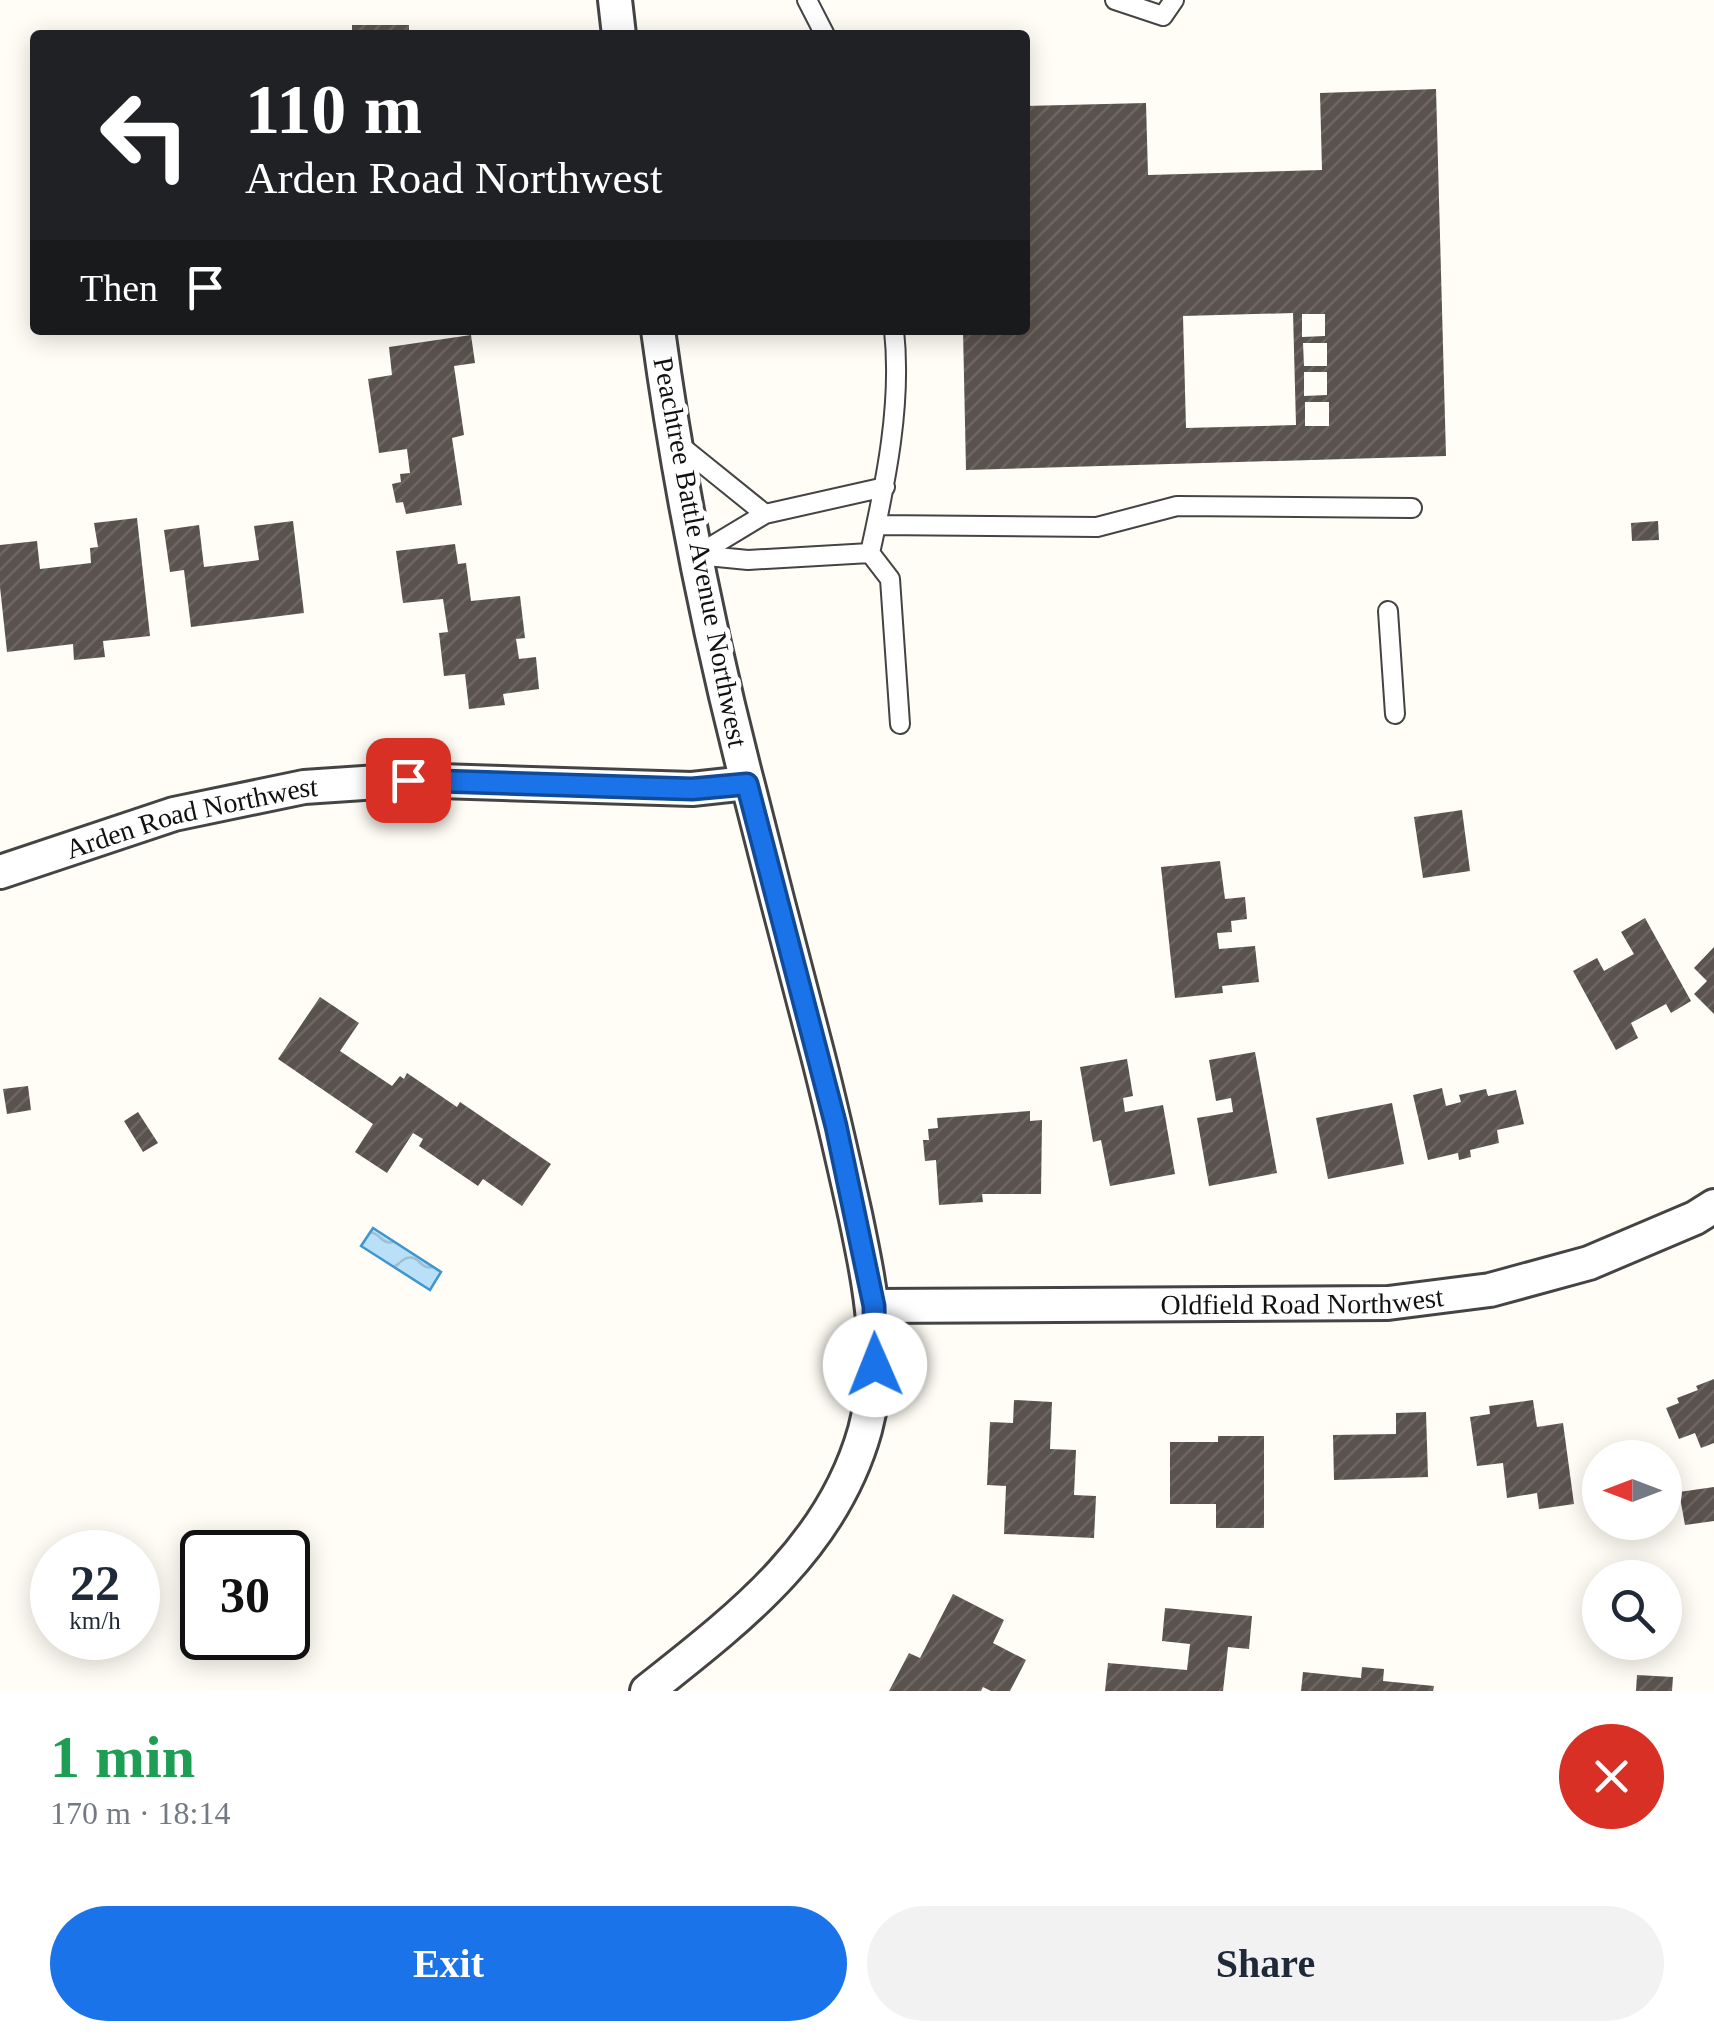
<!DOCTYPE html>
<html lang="en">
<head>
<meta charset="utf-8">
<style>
  :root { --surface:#fff; --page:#f2f2f3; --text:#1f2937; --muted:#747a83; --accent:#1a73e8 }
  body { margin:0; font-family:Georgia,serif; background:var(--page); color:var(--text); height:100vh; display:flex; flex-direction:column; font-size:38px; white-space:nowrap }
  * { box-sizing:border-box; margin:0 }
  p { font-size:32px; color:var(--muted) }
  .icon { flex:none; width:55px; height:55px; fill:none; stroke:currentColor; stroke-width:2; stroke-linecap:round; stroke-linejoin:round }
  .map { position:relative; height:1691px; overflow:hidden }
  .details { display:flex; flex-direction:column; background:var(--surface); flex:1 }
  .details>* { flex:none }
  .guide { position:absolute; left:30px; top:30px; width:1000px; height:305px; border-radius:10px; box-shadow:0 5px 25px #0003; background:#202124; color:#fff; overflow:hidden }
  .needle { width:65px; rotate:270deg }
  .tools { position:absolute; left:1582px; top:1440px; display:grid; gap:20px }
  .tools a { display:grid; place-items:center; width:100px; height:100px; border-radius:50%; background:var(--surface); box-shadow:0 5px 25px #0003; font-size:50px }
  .speed { position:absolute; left:30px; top:1530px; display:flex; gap:20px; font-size:50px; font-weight:700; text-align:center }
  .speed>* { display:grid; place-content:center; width:130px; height:130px; border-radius:50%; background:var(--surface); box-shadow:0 5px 25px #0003; line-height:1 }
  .speed small { font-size:25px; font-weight:400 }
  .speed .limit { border:5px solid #111; border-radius:15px; background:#fff; color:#111 }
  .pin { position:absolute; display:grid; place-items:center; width:85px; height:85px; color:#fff; margin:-42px; border-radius:20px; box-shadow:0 5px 15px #0006 }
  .me { position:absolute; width:110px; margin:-55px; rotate:359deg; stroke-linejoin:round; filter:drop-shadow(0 0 8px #0008) }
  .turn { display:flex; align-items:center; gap:35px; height:210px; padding:0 50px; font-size:45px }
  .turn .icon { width:130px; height:130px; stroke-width:2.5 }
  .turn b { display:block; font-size:70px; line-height:85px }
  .then { display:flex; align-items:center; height:95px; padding:0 50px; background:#0003; gap:20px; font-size:38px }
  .round { display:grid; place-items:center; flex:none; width:105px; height:105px; border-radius:52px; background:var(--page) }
  .overview { display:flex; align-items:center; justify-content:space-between; height:170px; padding:0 50px }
  h1 { font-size:60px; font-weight:700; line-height:75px; color:#1e9e55 }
  .button { display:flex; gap:20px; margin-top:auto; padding:20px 50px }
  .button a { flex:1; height:115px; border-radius:60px; background:var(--accent); color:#fff; font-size:40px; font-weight:700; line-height:115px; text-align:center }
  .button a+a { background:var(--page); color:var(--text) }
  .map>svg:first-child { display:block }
  .water { fill:url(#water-waves); stroke:#3f96cf; stroke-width:2.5 }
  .building { fill:url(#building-hatch); fill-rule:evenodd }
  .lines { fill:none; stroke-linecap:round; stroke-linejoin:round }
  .lane-casing { stroke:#444; stroke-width:22 }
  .street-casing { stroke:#444; stroke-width:38 }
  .lane { stroke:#fff; stroke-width:18 }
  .street { stroke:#fff; stroke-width:32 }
  .route-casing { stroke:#114b97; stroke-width:25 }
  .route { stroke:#1a73e8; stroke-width:18 }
  .labels { text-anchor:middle; stroke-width:10; stroke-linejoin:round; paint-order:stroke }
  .street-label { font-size:28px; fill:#111; stroke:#fff }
</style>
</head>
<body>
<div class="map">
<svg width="1714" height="1691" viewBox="0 0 1714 1691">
  <defs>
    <pattern id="water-waves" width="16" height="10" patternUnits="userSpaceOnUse" patternTransform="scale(2.5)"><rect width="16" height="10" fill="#b9e0f7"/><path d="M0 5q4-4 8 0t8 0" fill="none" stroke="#9ebfd3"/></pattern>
    <pattern id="building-hatch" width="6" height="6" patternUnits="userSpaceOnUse" patternTransform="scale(2.5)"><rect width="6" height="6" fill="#5a524d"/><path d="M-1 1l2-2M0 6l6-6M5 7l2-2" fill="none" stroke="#6d6662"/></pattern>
  </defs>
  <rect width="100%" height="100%" fill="#fffdf5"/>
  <path class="water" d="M373,1228L441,1272L430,1290L361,1246Z"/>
  <path class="building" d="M352,25H409V35H352Z
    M1436,89L1446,456L966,470L963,330H1025V106L1146,103L1148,175L1322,170L1320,93ZM1293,313L1296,425L1186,428L1183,316ZM1302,314H1325V336L1302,337ZM1303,343H1327V366H1304ZM1304,372H1327V395L1304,396ZM1305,402H1329V426H1305Z
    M471,335L475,363L454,366L464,435L452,438L462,505L406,514L403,502L396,503L392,484L401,482L400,474L410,473L407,449L379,453L368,379L392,375L389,347Z
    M137,518L150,636L103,641L105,657L74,660L73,644L7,652L0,587V545L37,541L40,569L91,563L90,548L98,547L94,523Z
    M293,521L304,613L191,627L184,570L170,572L164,530L199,525L204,567L259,560L254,526Z
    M1658,521L1659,540L1632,541L1631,523Z
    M455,544L458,564L466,563L471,601L520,596L525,638L516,639L519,659L536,657L539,689L503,694L505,705L469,709L465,674L444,676L439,633L448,632L443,599L403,603L396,551Z
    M1462,810L1470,871L1423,878L1414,817Z
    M1220,861L1225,899L1245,897L1247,919L1231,921L1232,932L1217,933L1219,949L1255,946L1259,982L1222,986L1223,993L1175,998L1161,867Z
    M1645,918L1691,1001L1671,1013L1666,1004L1631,1023L1638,1038L1616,1050L1573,971L1597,958L1604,971L1634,954L1621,932Z
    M1714,947V1014L1694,994L1707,981L1694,968Z
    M320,997L359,1023L340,1051L392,1086L400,1076L404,1079L407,1073L457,1107L460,1102L551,1164L522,1206L483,1179L478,1186L419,1146L423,1139L413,1133L387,1173L355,1152L373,1124L278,1059Z
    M1255,1052L1277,1173L1209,1186L1197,1118L1233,1112L1231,1098L1216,1101L1209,1060Z
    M1127,1059L1133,1096L1123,1098L1125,1112L1163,1105L1175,1174L1110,1186L1101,1140L1093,1142L1080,1067Z
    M28,1086L31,1110L7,1114L3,1089Z
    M1442,1088L1446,1106L1461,1102L1459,1095L1486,1089L1488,1096L1516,1090L1524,1124L1497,1130L1499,1143L1470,1150L1471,1157L1459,1160L1458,1153L1428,1160L1413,1095Z
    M1392,1103L1404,1164L1328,1179L1316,1118Z
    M1030,1111V1121L1042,1120L1041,1194H982L983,1202L939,1205L936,1160L925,1161L923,1140H929L928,1129L938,1128L937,1118Z
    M138,1112L158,1143L143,1152L124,1121Z
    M1714,1379V1443L1701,1448L1695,1433L1679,1439L1666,1408L1679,1403L1677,1398L1698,1390L1696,1386Z
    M1014,1400L1052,1402L1050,1449L1076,1450L1074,1495L1096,1496L1094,1538L1004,1534L1006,1486L987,1485L990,1422L1013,1423Z
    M1533,1400L1537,1427L1563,1423L1574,1504L1539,1509L1537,1493L1507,1498L1503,1463L1477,1466L1470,1417L1490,1414L1489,1406Z
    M1426,1412L1428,1477L1334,1480L1333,1435L1396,1434V1413Z
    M1218,1436H1264V1528H1216V1504H1170V1442H1218Z
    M1714,1487V1521L1685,1525L1679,1492Z
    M953,1594L1004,1620L993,1643L1026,1660L1010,1691H991L983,1687L981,1691H889L909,1653L920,1658Z
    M1165,1608L1252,1616L1249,1649L1228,1647L1223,1691H1105L1108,1663L1187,1670L1190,1644L1162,1641Z
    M1362,1667L1384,1669L1383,1681L1434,1686L1433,1691H1301L1303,1672L1361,1678Z
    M1637,1675L1673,1677L1672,1691H1636Z"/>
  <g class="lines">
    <defs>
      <path id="lane" d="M807,0L825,35
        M1115,0L1163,16L1174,0
        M894,330C902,403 886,481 870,553L890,579L900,724
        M677,443L765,514
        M877,525L1097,527L1177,506L1412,508
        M697,555L765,514L885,487
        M697,555L748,560L870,553
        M1388,611L1395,714"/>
      <g id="street">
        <path d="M615,0L619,35"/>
        <path id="s1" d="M0,872L174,814L304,787L408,780L692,789L747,783"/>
        <path id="s2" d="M874,1306L1388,1303L1490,1290L1589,1263L1695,1218L1714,1206"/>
        <path d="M647,1691C738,1619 832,1548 865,1430C885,1356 870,1286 855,1214C843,1160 831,1106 817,1052C794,964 771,877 749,789C710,639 679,484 658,330"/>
      </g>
    </defs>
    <use href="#lane" class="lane-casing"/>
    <use href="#street" class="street-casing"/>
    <use href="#lane" class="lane"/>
    <use href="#street" class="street"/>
  </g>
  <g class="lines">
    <defs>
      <path id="route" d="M408,780L692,789L747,784L836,1126L874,1306L875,1365"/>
    </defs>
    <use href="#route" class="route-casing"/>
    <use href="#route" class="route"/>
  </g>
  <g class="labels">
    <g class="street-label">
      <text transform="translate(701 552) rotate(79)" y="10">Peachtree Battle Avenue Northwest</text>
      <text dy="10" stroke="none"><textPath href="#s1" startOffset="200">Arden Road Northwest</textPath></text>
      <text dy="10" stroke="none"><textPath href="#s2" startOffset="428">Oldfield Road Northwest</textPath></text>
    </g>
  </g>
</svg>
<div class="tools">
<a><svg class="needle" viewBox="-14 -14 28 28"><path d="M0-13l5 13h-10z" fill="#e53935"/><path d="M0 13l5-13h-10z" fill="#747a83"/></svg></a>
<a><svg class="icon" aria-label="search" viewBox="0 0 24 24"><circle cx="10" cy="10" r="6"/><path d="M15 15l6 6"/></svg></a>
</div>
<div class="speed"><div>22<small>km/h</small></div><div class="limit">30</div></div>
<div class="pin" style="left:408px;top:780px;background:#d93025"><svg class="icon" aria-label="arrive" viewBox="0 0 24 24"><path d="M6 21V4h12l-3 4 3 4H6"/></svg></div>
<svg class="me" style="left:875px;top:1365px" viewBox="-20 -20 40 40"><circle r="19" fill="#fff"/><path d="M0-13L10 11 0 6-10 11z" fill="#1a73e8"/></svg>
<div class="guide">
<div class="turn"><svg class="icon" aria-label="left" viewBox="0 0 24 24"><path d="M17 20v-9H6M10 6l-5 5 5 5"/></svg><div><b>110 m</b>Arden Road Northwest</div></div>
<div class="then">Then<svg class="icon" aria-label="arrive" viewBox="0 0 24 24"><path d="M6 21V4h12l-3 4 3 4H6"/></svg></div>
</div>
</div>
<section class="details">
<div class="overview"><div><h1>1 min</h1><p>170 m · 18:14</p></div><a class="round" style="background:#d93025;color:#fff"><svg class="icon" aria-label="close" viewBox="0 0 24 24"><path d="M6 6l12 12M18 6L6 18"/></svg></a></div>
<div class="button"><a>Exit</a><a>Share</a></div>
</section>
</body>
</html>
